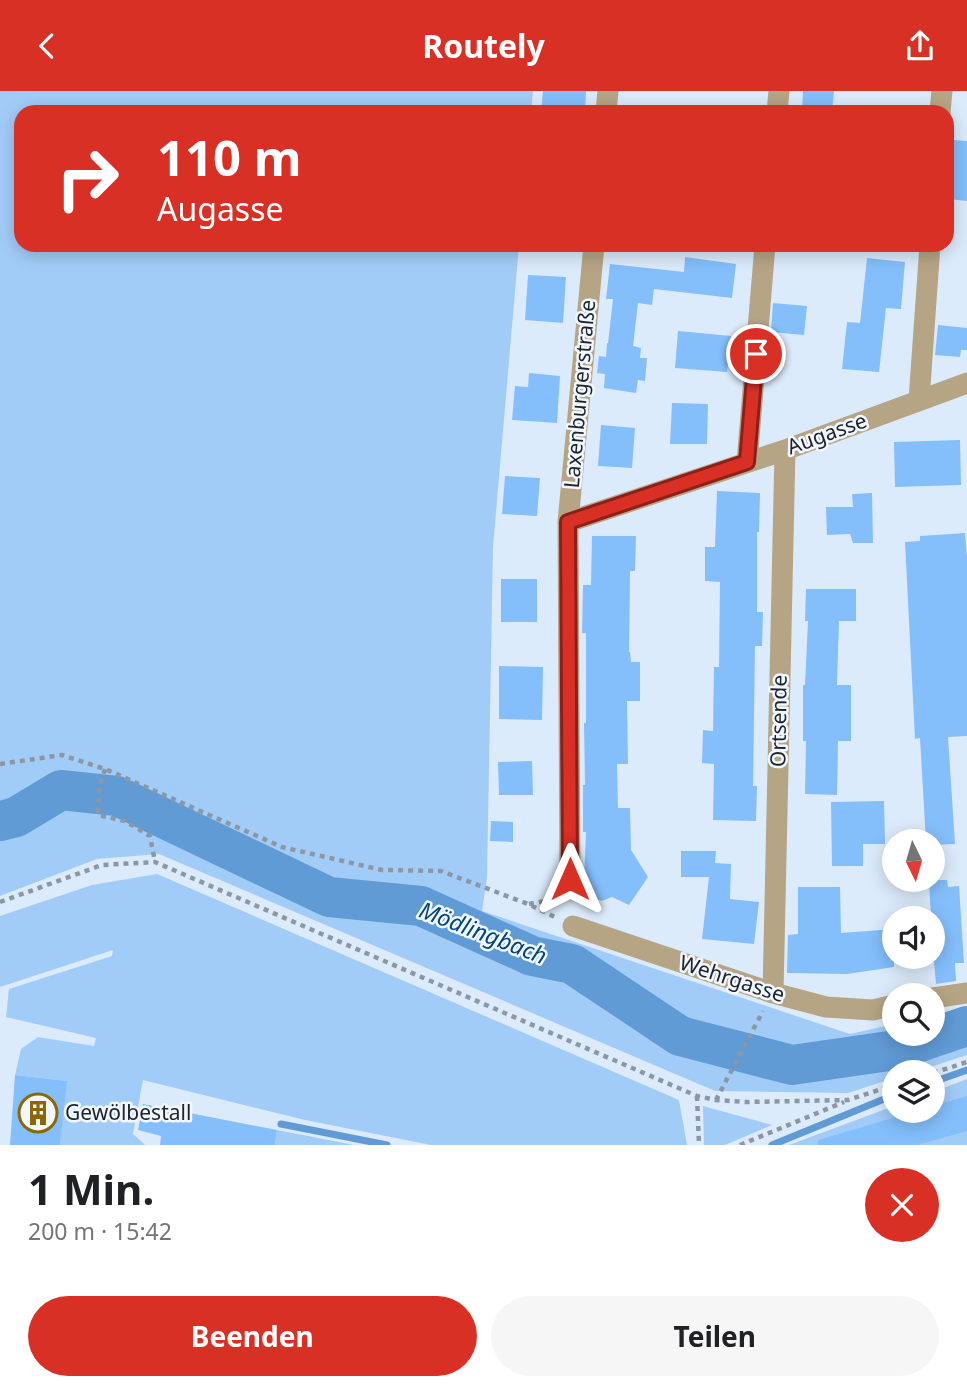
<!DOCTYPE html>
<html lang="de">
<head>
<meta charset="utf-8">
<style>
  :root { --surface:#fff; --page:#f6f6f6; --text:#202124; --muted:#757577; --accent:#d93025 }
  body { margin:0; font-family:"Noto Sans",sans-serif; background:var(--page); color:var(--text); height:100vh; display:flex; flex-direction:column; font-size:26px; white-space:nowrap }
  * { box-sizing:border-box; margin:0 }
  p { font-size:23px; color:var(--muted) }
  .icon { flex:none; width:38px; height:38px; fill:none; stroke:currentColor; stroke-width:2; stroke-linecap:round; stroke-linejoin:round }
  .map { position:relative; height:1054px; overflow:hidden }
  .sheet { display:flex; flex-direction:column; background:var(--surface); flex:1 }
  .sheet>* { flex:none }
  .guide { position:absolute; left:14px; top:14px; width:940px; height:147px; border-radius:21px; box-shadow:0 4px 18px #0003; background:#d93025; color:#fff; overflow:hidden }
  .needle { width:46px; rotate:175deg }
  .controls { position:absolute; left:882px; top:738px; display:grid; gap:14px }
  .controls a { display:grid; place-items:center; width:63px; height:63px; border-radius:50%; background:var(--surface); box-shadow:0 4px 18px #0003; font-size:35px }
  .pin { position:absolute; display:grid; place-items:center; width:60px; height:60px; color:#fff; margin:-30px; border:4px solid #fff; border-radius:50%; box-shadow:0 2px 7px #0007 }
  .me { position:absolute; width:77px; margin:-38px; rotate:0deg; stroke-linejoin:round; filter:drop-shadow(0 0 5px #0008) }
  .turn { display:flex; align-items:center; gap:24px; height:147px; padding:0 28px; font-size:32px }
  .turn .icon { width:91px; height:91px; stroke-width:2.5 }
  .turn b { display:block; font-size:49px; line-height:60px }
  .round { display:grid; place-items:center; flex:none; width:74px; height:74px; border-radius:37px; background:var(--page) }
  .overview { display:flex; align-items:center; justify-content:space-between; height:119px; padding:0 28px }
  h1 { font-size:42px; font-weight:700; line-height:52px }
  .primary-button { display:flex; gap:14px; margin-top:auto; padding:14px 28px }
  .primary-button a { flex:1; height:80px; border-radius:42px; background:var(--accent); color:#fff; font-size:28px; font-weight:700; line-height:80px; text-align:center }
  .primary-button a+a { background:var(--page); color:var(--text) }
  header { display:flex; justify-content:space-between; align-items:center; height:91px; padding:0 28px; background:var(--accent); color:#fff; font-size:32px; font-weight:700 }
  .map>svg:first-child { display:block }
  .green { fill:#a2ccf8 }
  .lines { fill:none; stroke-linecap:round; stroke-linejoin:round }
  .stream { stroke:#619bd6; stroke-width:7 }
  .river { stroke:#619bd6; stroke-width:40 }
  .building { fill:#84bffc }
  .path { stroke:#8c97a3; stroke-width:4.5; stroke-dasharray:5 5; stroke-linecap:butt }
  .street { stroke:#b6a585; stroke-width:21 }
  .route-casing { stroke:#8d1f18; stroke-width:18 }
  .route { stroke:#d93025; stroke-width:12 }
  .labels { text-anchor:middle; stroke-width:5; stroke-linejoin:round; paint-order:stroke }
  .street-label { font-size:21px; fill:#1e2329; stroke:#f1f7fe }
  .poi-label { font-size:21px; fill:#1e2329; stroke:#f1f7fe; text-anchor:start }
  .water-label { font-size:23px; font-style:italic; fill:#00457b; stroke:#f1f7fe }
</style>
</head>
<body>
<header><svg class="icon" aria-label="back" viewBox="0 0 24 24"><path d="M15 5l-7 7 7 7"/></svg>Routely<svg class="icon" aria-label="share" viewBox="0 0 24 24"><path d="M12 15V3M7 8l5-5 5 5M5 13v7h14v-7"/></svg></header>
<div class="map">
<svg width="967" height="1054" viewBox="0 0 967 1054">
  <rect width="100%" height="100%" fill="#dcebfb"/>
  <path class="green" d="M0,0H533L531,21H21V154H519L493,456L487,787L482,820L850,943L894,933V943H933V924L967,916V964L912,982H894V987L848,1002L715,1000L159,763L97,768L0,805Z
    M157,783L679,1009L687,1054H431L305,1029L143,989L133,1043L145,1054H60L66,990L15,984L21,958L38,946L94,955L96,947L6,926L9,898L112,865L113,859L0,896V825L92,794Z
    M967,988V1054H789L894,1015V1020H933V1001Z
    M703,1015L772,1034L725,1054H704Z
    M277,1039L354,1054H275Z"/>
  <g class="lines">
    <path class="stream" d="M933,991L967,979
      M281,1033L387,1054
      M772,1054L894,1004"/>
    <path class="river" d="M0,730L16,726L61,699L117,705L329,806L421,815L532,865L572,873L680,945L792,974L896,959L967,935"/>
  </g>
  <path class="building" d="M543,0H586L585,21H541Z
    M803,0H834L832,21L802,20Z
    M954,49L967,50V110L949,108Z
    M685,166L736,173L732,207L654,198L652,214L638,212L633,255L641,257L640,267H647L645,290L638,289L636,302L604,297L605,283L597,282L599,265L606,266L607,252H608L613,208H606L610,173L684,181Z
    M867,167L905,171L901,218L886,217L879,281L842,278L847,231L860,232Z
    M528,184L566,186L563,232L525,229Z
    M773,212L807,215L804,244L771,241Z
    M938,234L967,237V259H961L960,266L935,264Z
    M678,240L731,245L727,281L675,277Z
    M529,282L560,285L557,332L512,329L515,295L528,296Z
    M672,312L708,313L707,353H670Z
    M601,334L635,337L632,377L598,375Z
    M960,349L961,394L895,396L894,351Z
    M505,385L540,387L537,425L502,423Z
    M717,400L760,402L759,441H757V521H763L762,555H755L753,695H757L756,730L713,729L714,673L702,672L703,639L713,640L714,576H719L720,491L705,490V456H715Z
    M872,402L873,452H853L850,443L827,444L826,416H853L852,403Z
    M965,442L967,467V645L948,646L955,753L933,754V751H926L920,647L915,648L905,451L920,450V445Z
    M592,445H636L635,480H630L629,561H630L631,571H640V610H627L628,673H617L618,717H630L631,759L648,786L629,814L612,806L602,810L589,805L584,792L586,741H583V694H585L584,632H586V542H582L583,494H591Z
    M501,488H537V531H501Z
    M806,498H856V530H839L837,594H851V650H838L837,704L805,703L806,650H803V594H805L808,530H805Z
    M499,575L543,576L542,629L499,628Z
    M532,670L533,704H499L498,671Z
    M884,710L885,753H863V775H832L831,711Z
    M491,730L513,731V751L490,750Z
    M681,760H716L715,772L731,773L730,808L759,811L754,853L702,848L709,786H681Z
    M929,789H947L948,796L959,795L964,872H955L956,890L936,893L934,870L933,871V828H931Z
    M798,796H840L841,842L894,838V876L847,883L787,882L788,844L798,843Z
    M15,984L67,990L60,1054H10Z
    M967,1005V1040L918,1054H818V1049L916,1020H933V1015Z
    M143,1013L277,1039L275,1054H160L161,1045L138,1039Z"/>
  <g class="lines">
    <path class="path" d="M0,673L62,664L105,678L282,756L382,779L441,780L528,813L557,827
      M105,678L99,696L98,724L125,730L150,745L155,771
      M0,811L102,774L155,771L697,1005L716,1009L746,1011L848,1009L894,994
      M529,813L555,808L560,803
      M933,982L967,971
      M697,1005L699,1054
      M716,1009L763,920
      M740,1054L844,1011"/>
    <path class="street" d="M606,21L608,0
      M777,21L779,0
      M940,21L942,0
      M919,309L930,154
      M747,371L765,154
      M568,431L785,359L967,292
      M570,787L568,431L594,154
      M573,835L773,902L826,916L873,919L894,914
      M773,902L785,359
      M933,907L967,902"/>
  </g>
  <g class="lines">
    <defs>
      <path id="route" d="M570,788L568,431L747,371L756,263"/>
    </defs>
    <use href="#route" class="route-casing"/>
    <use href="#route" class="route"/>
  </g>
  <defs>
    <symbol id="building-ring" viewBox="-11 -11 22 22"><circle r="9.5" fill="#f1f7fe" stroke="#8c6708" stroke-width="1.5"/><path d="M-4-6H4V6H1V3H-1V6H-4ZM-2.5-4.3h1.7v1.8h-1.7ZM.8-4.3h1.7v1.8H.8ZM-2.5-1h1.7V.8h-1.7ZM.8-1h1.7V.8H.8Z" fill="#8c6708"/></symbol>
  </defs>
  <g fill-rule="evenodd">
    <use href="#building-ring" x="16" y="1000" width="44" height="44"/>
  </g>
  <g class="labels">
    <g class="street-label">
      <text transform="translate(580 303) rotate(-85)" y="7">Laxenburgerstraße</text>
      <text transform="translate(827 343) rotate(-20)" y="7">Augasse</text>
      <text transform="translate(779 630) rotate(-89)" y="7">Ortsende</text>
      <text transform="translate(732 888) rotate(18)" y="7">Wehrgasse</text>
    </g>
    <g class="poi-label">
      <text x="65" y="1029">Gewölbestall</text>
    </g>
    <g class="water-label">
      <text transform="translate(483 842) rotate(21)" y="8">Mödlingbach</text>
    </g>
  </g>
</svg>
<div class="controls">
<a><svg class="needle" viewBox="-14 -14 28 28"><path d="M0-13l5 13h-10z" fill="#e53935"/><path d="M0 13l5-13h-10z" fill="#757577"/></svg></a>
<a><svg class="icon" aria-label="sound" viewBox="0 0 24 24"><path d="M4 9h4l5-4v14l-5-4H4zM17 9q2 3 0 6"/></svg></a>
<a><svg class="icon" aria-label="search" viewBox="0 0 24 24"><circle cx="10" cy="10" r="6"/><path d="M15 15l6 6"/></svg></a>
<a><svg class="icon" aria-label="layers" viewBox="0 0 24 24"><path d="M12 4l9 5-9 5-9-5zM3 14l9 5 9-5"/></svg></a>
</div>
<div class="pin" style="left:756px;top:263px;background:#d93025"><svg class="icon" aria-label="arrive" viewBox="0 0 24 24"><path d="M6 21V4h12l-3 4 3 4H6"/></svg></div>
<svg class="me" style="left:570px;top:788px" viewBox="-20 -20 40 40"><path d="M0-17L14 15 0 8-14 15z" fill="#d93025" stroke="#fff" stroke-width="4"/></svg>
<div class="guide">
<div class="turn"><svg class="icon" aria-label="right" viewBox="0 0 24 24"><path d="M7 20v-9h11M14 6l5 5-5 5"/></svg><div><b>110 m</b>Augasse</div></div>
</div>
</div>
<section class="sheet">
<div class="overview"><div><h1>1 Min.</h1><p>200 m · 15:42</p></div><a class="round" style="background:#d93025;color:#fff"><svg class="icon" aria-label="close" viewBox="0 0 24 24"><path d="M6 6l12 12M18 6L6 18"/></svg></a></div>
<div class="primary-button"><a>Beenden</a><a>Teilen</a></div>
</section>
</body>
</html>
